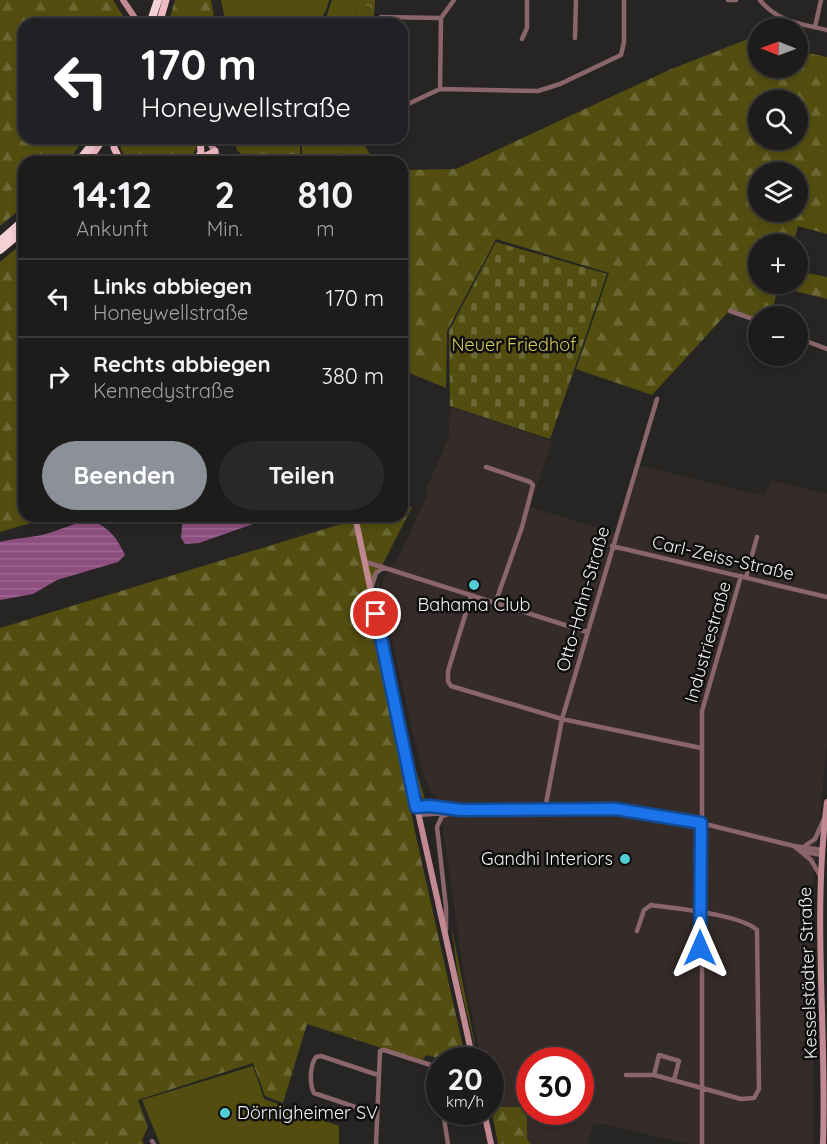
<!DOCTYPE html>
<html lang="de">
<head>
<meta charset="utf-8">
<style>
  :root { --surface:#1d1c1b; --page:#2a2928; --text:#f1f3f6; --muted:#a0a1a3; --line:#3b3a3a; --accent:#8c9099 }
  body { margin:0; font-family:Quicksand,sans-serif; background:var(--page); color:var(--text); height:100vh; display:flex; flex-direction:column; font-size:22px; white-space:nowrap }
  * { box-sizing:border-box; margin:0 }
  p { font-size:20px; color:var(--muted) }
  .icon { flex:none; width:33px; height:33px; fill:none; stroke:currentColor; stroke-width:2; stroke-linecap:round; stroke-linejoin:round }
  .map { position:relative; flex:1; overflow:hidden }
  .details { position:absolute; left:18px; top:156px; width:390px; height:366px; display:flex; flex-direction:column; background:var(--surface); border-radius:18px; box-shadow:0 3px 9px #0003,0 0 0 2px var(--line) }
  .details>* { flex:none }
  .guide { position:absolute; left:18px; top:18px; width:390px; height:126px; border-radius:18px; box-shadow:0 3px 9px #0003,0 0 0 2px var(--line); background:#202124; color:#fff; overflow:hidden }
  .needle { width:39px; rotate:271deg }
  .tools { position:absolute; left:748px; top:18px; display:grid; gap:12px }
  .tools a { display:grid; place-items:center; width:60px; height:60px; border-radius:50%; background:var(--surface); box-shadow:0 3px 9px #0003,0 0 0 2px var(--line); font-size:30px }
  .speed { position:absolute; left:426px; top:1047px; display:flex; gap:12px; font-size:30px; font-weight:700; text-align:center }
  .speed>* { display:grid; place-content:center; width:78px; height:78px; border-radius:50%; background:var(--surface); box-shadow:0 3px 9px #0003,0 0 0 2px var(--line); line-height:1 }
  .speed small { font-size:15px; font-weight:400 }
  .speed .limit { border:9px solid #d22; background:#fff; color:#111 }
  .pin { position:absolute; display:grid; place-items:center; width:51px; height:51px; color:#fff; margin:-26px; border:3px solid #fff; border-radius:50%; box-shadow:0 2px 6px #0007 }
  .me { position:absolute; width:66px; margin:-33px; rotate:0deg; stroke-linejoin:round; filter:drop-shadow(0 0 4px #0008) }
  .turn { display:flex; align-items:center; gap:21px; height:126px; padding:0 24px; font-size:27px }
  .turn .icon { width:78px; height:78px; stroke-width:2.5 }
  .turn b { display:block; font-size:42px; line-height:51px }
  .eta { display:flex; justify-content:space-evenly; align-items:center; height:102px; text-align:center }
  .eta b { font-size:36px; font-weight:800; line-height:42px }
  .cta { display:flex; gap:12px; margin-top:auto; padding:12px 24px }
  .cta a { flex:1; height:69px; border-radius:36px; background:var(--accent); color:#fff; font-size:24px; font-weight:800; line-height:69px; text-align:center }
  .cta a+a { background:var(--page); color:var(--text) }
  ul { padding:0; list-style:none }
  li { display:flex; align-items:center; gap:18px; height:78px; padding:0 24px; border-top:2px solid var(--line) }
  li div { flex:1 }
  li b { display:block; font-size:22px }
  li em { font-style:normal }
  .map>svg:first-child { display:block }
  .built { fill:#352c29; fill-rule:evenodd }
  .grass { fill:#534e10 }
  .forest { fill:url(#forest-firs); fill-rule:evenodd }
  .cemetery { fill:url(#cemetery-stones) }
  .park { fill:url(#park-crowns) }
  .water { fill:url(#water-rules) }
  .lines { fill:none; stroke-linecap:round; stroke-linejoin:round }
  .minor { stroke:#8a656b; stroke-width:4.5 }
  .secondary { stroke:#c38992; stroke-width:6 }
  .trunk { stroke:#f2bac3; stroke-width:7 }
  .motorway { stroke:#f5d0d5; stroke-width:8 }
  .route-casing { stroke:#114b97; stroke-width:15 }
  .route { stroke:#1a73e8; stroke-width:10 }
  .poi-dot { fill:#52ccd5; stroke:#0f0e0e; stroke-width:2 }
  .labels { text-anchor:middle; stroke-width:5; stroke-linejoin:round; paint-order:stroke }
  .park-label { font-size:18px; fill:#d3cb57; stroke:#0f0e0e }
  .street-label { font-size:18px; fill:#f2f0f0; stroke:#0f0e0e }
  .poi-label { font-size:18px; fill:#f2f0f0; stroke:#0f0e0e }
</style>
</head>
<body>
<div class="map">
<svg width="827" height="1144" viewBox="0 0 827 1144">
  <defs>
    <pattern id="forest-firs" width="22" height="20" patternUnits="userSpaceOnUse" patternTransform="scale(1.5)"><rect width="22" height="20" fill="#534e10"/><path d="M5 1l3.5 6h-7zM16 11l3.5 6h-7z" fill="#6c6833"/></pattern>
    <pattern id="cemetery-stones" width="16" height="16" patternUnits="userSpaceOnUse" patternTransform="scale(1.5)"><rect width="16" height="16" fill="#534e10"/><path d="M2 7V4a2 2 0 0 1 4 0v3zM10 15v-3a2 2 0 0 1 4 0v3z" fill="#6c6833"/></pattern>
    <pattern id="park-crowns" width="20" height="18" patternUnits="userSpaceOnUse" patternTransform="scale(1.5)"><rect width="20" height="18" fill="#534e10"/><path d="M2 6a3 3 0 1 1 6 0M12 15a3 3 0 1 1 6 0" fill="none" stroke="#6c6833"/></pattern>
    <pattern id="water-rules" width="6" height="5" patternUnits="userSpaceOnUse" patternTransform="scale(1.5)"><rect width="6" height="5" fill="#8e4e80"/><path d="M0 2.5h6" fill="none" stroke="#9e6892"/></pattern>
  </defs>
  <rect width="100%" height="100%" fill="#272524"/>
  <path class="built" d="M450,407L552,441L530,507L618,534L638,465L764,496L772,480L827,494V744L813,883L814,1144H688L603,1124L593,1125L587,1144H531L527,1139V1107H491L490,1060H481L464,976L439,801L430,791L421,768L380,589L391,564L395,565L428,494L425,492L449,437ZM530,1060H580V1112H530Z"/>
  <path class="grass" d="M221,0H306V3L326,10L322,18L309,24H226Z
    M332,0H354L356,16L351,24H324Z
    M302,138H354L350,147L332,162L302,159Z
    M377,576L382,616L413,761L426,802L418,792L380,614Z
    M451,924L478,1060L458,976Z
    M253,1066L264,1099L339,1126V1144H160L142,1100Z"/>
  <path class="forest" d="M0,0H113L128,24H24V138H85L67,162H24V206L0,226Z
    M175,0H211L215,24H168Z
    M354,0H375L373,24H351L356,16Z
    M748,39L759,41V68H798V51L827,57V234L798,226L793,244H759V284H798V271L827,277V299L778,287L771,316H759V321L729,311L652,395L576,369L609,273L496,239L447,331L446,388L402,370V170L456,169L669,70ZM759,100H798V140H759ZM759,172H798V212H759Z
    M120,138H196C199,147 194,154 188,160L129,162L121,150Z
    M354,138H361L374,162H269L302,159L332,162L350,147Z
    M24,242V516H55L0,532V262Z
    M412,507L367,595L415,832L466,1060H446L426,1055L422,1061L307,1024L283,1103L265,1096L253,1063L138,1100L148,1127L142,1140L144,1144H0V628L367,516H402V508Z
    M491,1107H527V1139L531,1144H498Z"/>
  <path class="cemetery" d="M496,242L607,274L550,439L450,406L449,331Z"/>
  <path class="park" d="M306,0H329L326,10L306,3Z
    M366,0H375L373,24L365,18Z
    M233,138H300V160L248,162L237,150Z"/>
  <path class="water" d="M183,516H276L199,543L185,544L181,538Z
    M92,521C109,527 117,538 125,555L118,562L57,580L33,594L0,600V542C16,538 27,538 42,535C59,531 74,522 92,521Z"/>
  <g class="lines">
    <path class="minor" d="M728,0H736
      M760,0C777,22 802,24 827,30
      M381,17L441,18
      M815,27L821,0
      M575,38L576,0
      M522,39L527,28V0
      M440,89L441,18L454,0
      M402,100L408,104L440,89L538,91L560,84L621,55L624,42V0
      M730,311L759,321
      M798,338L827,349
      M486,467L530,482L533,485L522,527L495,604
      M612,546L827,597
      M366,562L587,632
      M746,577L757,537
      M371,589L376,573L383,568
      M471,596L448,671V681L451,686L562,719L701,748
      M416,807L427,805L461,810L622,809L701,823L794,846L822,850
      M545,809L562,719L657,399
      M418,815L445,813
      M806,845L815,839L823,821
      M794,846L811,860L821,877
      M804,852L822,855
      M446,930V907L437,827L442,816L458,811
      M637,931L644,910L651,905C677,909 739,914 757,930L759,1089L754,1098L741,1099L702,1088V1144
      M626,1075H654
      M674,1080L679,1061L659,1055L654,1075L702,1088V711L741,576
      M443,1112L448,1144
      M376,1114L314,1093C309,1084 310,1065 316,1057L321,1056L378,1075
      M152,1141L154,1144
      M376,1144L380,1051L384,1050L440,1068"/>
    <path class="secondary" d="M123,0L139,24
      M207,138L221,162
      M355,516L402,740L473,1060
      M484,1112L491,1144
      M823,1144C827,1030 812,916 827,802"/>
    <path class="trunk" d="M159,24L166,0
      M114,138V148L121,162
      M195,161L201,153L200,138
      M196,161L215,151
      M87,162L104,138"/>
    <path class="motorway" d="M150,24L158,0
      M78,162L97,138
      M207,162L219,158
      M0,241L24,220
      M0,250L24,230"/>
  </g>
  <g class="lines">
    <defs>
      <path id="route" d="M376,614L416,807L430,806L461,810L616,809L701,823L700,948"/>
    </defs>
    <use href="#route" class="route-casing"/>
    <use href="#route" class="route"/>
  </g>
  <g class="poi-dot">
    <circle cx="474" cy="585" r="6"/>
    <circle cx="625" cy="859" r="6"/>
    <circle cx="225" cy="1113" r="6"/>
  </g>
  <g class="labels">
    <g class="park-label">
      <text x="514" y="351">Neuer Friedhof</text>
    </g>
    <g class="street-label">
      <text transform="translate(723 558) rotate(13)" y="6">Carl-Zeiss-Straße</text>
      <text transform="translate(583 599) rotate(-74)" y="6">Otto-Hahn-Straße</text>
      <text transform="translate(708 642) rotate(-74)" y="6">Industriestraße</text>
      <text transform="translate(808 973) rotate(-92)" y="6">Kesselstädter Straße</text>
    </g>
    <g class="poi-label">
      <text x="474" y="611">Bahama Club</text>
      <text x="613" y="865" text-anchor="end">Gandhi Interiors</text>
      <text x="237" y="1119" text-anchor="start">Dörnigheimer SV</text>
    </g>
  </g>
</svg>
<div class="tools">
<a><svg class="needle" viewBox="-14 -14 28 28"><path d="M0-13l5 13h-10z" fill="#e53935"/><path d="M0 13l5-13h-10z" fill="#a0a1a3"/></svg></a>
<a><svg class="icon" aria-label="search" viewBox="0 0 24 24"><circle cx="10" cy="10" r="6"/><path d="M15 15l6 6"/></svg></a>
<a><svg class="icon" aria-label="layers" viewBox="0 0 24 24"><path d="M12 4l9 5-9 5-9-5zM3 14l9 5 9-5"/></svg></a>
<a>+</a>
<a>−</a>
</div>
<div class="speed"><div>20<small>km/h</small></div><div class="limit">30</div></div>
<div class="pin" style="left:376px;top:614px;background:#d93025"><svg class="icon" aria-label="arrive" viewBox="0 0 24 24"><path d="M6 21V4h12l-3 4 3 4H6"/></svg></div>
<svg class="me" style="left:700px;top:948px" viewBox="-20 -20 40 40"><path d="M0-17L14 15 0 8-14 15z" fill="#1a73e8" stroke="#fff" stroke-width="4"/></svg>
<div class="guide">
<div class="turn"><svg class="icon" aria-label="left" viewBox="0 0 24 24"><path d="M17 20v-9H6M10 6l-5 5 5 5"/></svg><div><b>170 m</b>Honeywellstraße</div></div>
</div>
<section class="details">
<div class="eta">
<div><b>14:12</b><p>Ankunft</p></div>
<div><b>2</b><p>Min.</p></div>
<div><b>810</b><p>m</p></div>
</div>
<ul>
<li><svg class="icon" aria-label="left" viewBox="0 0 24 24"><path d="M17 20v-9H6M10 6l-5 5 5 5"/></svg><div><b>Links abbiegen</b><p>Honeywellstraße</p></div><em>170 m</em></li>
<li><svg class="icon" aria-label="right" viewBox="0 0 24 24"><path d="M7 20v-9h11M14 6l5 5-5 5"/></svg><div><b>Rechts abbiegen</b><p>Kennedystraße</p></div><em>380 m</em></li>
</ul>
<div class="cta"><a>Beenden</a><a>Teilen</a></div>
</section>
</div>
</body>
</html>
